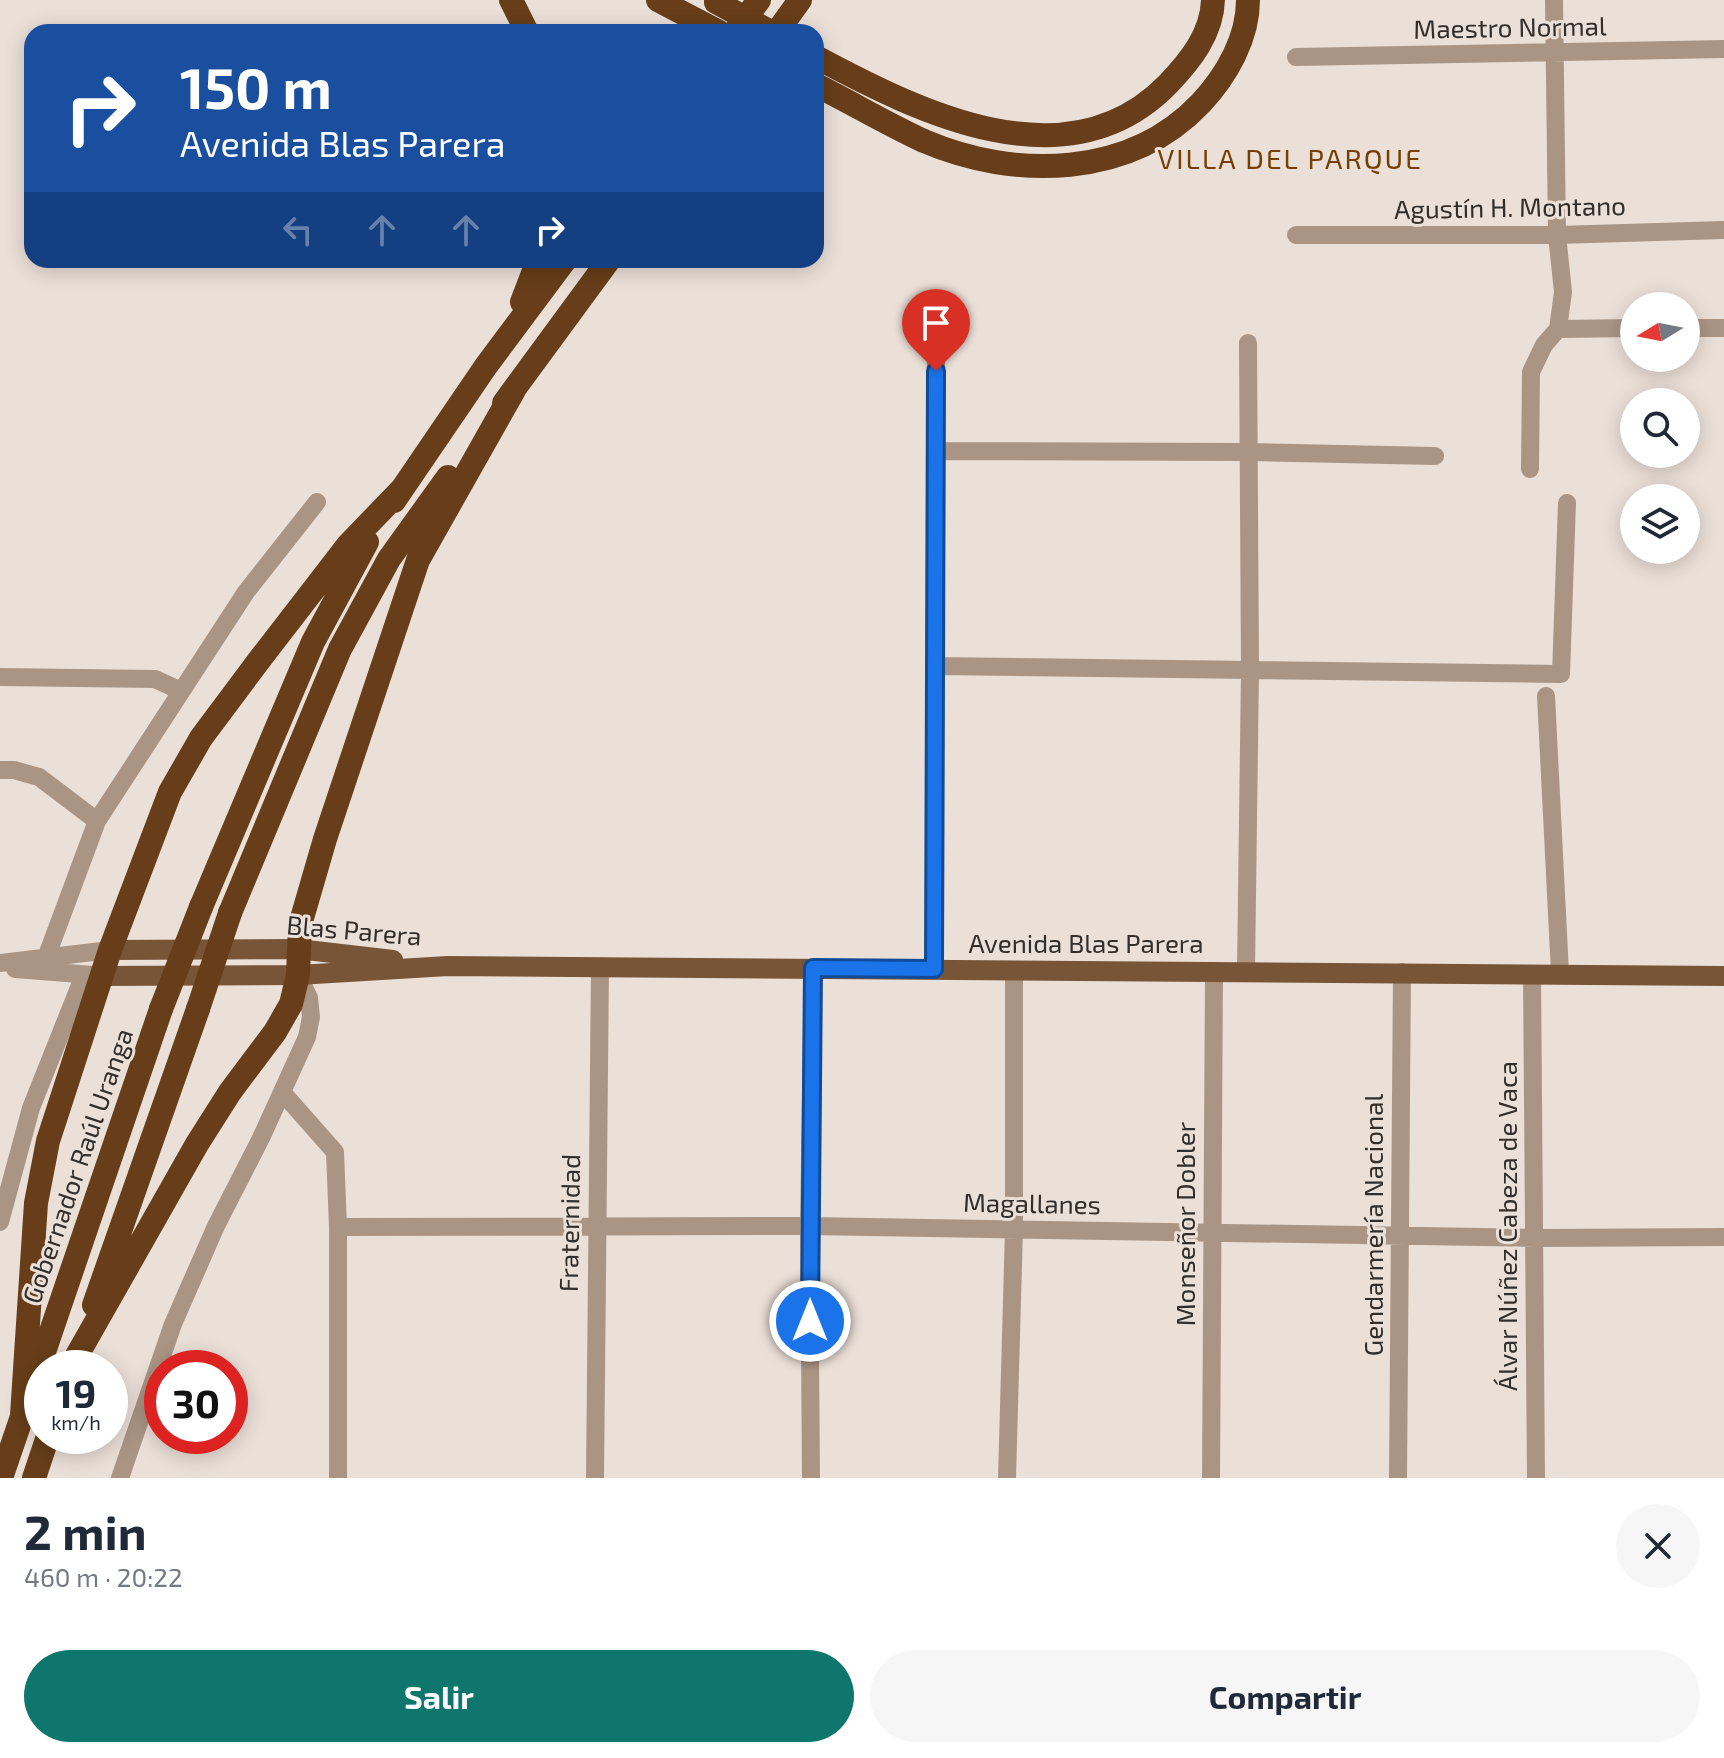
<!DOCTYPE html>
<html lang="es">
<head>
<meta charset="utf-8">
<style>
  :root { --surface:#fff; --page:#f6f6f7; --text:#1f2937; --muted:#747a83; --accent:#0f766e }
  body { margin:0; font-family:"Exo 2",sans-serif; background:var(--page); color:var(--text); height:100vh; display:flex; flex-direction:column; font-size:30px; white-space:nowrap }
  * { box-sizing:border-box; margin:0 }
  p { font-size:26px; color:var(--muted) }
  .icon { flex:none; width:44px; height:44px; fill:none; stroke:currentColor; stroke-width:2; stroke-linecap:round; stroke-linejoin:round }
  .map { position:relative; height:1478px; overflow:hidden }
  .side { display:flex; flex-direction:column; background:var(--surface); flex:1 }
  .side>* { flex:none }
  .top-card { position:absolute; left:24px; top:24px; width:800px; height:244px; border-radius:24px; box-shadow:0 4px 20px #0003; background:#1a4fa0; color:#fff; overflow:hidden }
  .needle { width:52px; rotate:260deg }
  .tools { position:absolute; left:1620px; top:292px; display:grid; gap:16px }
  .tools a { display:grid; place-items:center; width:80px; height:80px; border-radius:50%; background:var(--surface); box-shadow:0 4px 20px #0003; font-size:40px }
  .speed { position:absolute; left:24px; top:1350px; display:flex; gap:16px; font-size:40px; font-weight:700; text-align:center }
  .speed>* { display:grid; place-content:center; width:104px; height:104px; border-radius:50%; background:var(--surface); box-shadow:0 4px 20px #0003; line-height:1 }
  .speed small { font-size:20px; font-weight:400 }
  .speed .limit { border:12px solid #d22; background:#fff; color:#111 }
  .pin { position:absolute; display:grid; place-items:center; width:68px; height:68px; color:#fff; margin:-82px -34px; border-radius:50% 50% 50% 0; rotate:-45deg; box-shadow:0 0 8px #0007 }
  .pin .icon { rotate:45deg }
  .me { position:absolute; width:88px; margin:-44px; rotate:0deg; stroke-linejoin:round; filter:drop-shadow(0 0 6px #0008) }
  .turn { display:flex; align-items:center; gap:28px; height:168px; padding:0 24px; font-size:36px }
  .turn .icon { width:104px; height:104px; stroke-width:2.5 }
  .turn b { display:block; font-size:56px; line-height:68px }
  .lanes { display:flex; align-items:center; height:76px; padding:0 24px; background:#0003; justify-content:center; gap:40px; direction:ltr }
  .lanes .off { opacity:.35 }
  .round { display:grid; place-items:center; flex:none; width:84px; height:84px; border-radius:42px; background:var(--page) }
  .overview { display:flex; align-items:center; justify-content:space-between; height:136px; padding:0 24px }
  h1 { font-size:48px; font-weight:700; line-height:60px }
  .action { display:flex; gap:16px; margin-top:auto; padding:16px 24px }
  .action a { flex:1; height:92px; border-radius:48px; background:var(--accent); color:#fff; font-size:32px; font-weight:700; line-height:92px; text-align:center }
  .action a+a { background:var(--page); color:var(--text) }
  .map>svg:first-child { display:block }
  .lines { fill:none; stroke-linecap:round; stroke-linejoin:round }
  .minor { stroke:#aa9585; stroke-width:18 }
  .major { stroke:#795537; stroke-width:20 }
  .highway { stroke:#673e19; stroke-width:24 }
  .highway-bridge { stroke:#673e19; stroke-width:24 }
  .route-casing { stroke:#114b97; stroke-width:20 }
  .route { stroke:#1a73e8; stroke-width:14 }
  .labels { text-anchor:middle; stroke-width:6; stroke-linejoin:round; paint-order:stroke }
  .street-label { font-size:26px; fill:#322e2b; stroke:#ebe0d8 }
  .neighbourhood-label { font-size:28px; letter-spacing:2px; fill:#774003; stroke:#ebe0d8 }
</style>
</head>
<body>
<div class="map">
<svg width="1724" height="1478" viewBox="0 0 1724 1478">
  <rect width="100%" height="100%" fill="#ebe0d8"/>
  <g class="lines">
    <path class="minor" d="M1296,57L1724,49
      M1296,235H1557L1724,230
      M1686,328H1724
      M1558,329L1634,328
      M936,451L1249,452L1435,456
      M1530,469L1531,372L1544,345L1558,329L1563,292L1557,235L1554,0
      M936,666L1561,674L1567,503
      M0,677L155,679L181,691
      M1546,696L1560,973
      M0,770H14L39,777L97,821
      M46,958L97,821L246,592L317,502
      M0,963L110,950
      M15,969L93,975
      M934,969L936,344
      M1246,971L1250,670L1248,343
      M1532,974L1536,1478
      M282,1092L335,1152L338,1227V1478
      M0,1222L31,1108L84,975
      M338,1227L809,1226L1535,1238L1724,1237
      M120,1478L173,1324L216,1226L261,1138L307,1037L311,1017L309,998L298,975
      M595,1478L600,968
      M811,1478L809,1226L813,968
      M1007,1478L1014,1229V970
      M1211,1478L1214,971
      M1398,1478L1402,972"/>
    <path class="major" d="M110,950L298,949L393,960
      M102,976L298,975L448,966L1724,976"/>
    <path class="highway" d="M511,0L527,32
      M658,0L719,32
      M735,32L759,0
      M777,32L800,0
      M816,57C919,112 1068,187 1168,84C1190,61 1212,34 1213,0
      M816,85C852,103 887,124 924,141C1015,180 1130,178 1201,103C1227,75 1248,38 1248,0
      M522,302L538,260
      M504,403L609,260
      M394,501L486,366L565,260
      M201,907L313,642L367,542
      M230,913L340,649L389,559L448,477
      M94,1305L198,1009
      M75,1359L197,1144L230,1092L275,1032L291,1004L298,975L300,925L325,839L418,560L514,390
      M22,1415L36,1203L48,1141L110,950L170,792L201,738L260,659L348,545L402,489
      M1,1478L161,1009
      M34,1478L48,1436"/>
    <path class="highway-bridge" d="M716,2L771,32
      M161,1009L201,907
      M198,1009L230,913"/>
  </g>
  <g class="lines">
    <defs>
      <path id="route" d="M810,1321L813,968L934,969L936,371"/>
    </defs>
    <use href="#route" class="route-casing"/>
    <use href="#route" class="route"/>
  </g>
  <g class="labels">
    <g class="street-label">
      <text transform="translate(1510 28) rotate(-1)" y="9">Maestro Normal</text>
      <text transform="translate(1510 208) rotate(-1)" y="9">Agustín H. Montano</text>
      <text transform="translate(354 931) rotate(5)" y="9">Blas Parera</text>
      <text x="1086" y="953">Avenida Blas Parera</text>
      <text transform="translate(78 1166) rotate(-71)" y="9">Gobernador Raúl Uranga</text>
      <text transform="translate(1032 1204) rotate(1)" y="9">Magallanes</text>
      <text transform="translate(570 1223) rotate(-89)" y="9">Fraternidad</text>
      <text transform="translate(1186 1224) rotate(-90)" y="9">Monseñor Dobler</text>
      <text transform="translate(1374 1225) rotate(-90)" y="9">Gendarmería Nacional</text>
      <text transform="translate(1508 1226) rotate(-90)" y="9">Álvar Núñez Cabeza de Vaca</text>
    </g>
    <g class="neighbourhood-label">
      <text x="1290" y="169">VILLA DEL PARQUE</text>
    </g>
  </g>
</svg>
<div class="tools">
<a><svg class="needle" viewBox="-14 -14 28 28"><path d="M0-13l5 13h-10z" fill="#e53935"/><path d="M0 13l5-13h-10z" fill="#747a83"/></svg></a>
<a><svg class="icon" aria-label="search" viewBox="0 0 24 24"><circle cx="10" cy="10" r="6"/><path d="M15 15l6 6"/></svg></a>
<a><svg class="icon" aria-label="layers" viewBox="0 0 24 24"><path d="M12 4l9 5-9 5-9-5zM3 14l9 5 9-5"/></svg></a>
</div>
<div class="speed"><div>19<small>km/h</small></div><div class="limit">30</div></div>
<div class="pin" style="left:936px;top:371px;background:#d93025"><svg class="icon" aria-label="arrive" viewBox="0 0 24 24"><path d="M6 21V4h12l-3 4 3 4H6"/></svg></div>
<svg class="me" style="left:810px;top:1321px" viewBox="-20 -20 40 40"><circle r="17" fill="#1a73e8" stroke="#fff" stroke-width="3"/><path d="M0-11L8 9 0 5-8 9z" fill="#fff"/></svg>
<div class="top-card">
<div class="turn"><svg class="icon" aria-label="right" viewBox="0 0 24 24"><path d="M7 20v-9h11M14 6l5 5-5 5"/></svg><div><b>150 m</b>Avenida Blas Parera</div></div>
<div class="lanes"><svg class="icon off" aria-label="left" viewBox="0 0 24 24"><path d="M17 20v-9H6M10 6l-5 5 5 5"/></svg><svg class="icon off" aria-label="ahead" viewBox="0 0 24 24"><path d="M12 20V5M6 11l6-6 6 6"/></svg><svg class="icon off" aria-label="ahead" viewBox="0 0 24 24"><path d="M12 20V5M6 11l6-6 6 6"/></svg><svg class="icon" aria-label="right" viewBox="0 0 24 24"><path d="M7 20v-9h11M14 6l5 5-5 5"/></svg></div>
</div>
</div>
<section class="side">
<div class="overview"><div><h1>2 min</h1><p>460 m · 20:22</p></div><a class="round"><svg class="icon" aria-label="close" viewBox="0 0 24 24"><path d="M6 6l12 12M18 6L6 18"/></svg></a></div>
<div class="action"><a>Salir</a><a>Compartir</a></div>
</section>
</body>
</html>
